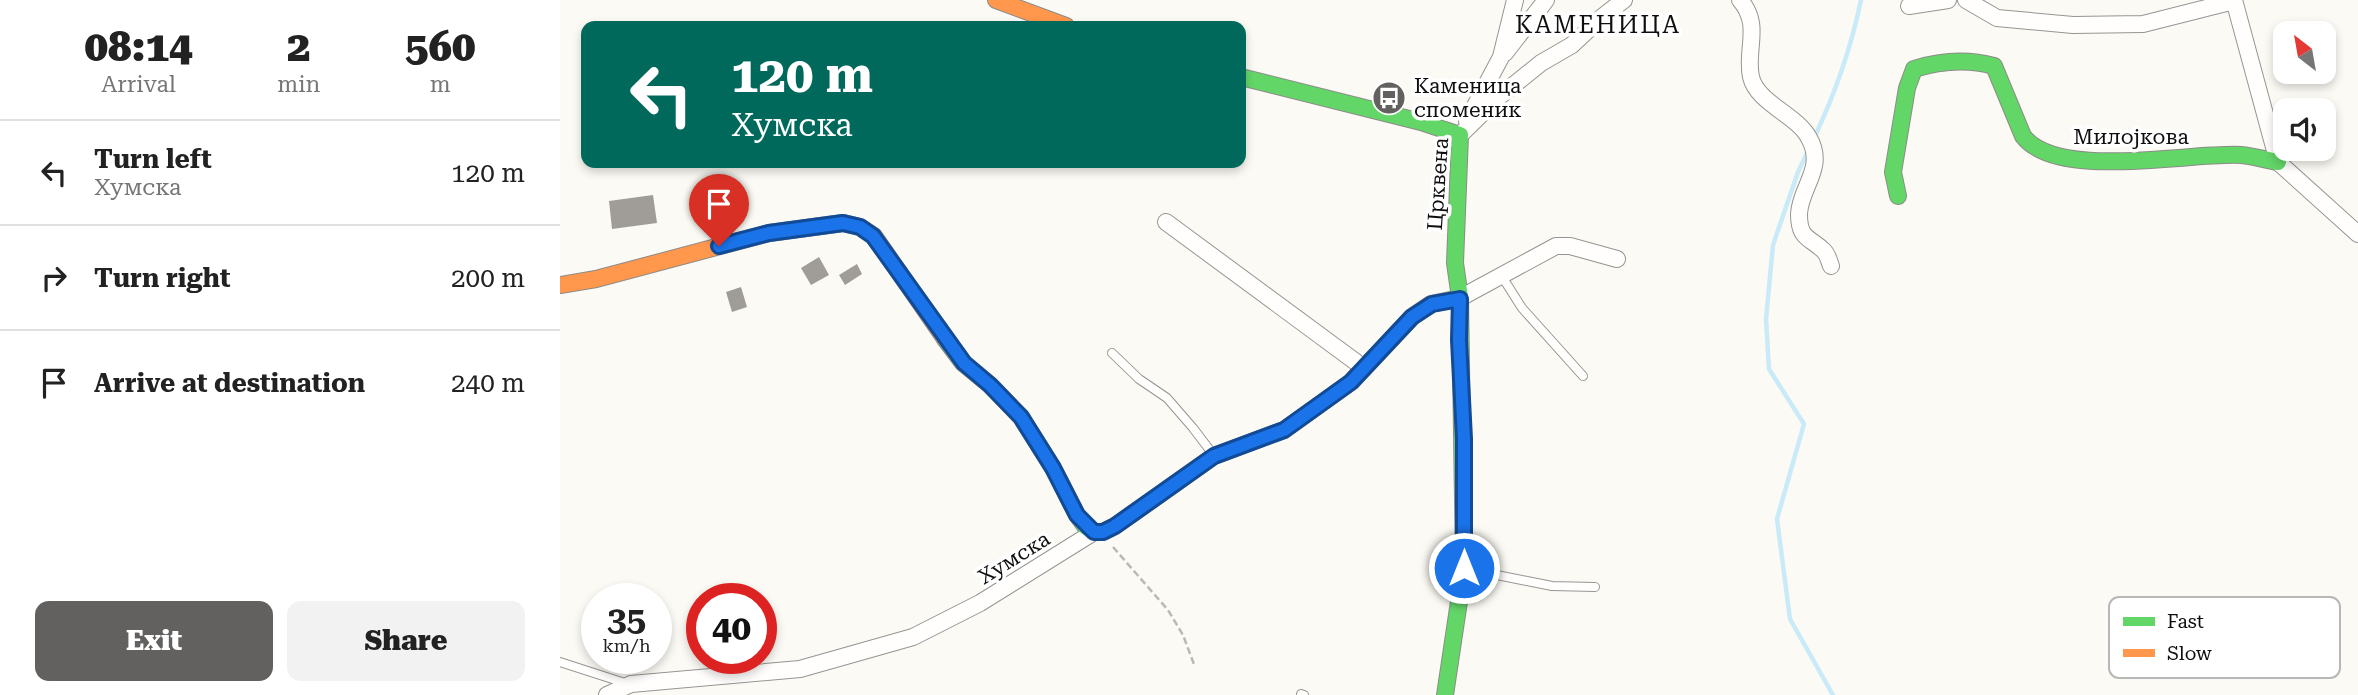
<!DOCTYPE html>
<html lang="en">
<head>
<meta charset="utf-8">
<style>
  :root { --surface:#fff; --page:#f2f2f2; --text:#222; --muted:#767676; --line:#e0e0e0; --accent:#62615f }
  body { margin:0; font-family:"Roboto Serif",serif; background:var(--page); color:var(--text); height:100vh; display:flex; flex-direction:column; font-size:26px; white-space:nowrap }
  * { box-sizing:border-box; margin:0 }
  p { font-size:23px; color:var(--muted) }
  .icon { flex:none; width:38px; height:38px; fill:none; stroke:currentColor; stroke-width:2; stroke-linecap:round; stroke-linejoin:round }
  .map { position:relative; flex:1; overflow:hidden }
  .details { display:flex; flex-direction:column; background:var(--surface); width:560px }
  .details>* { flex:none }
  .hud { position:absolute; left:21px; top:21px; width:665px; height:147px; border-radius:14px; box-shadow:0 4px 10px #0003; background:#00695c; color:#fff; overflow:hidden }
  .needle { width:46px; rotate:329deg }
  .buttons { position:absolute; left:1713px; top:21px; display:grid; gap:14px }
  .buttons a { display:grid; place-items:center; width:63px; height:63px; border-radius:14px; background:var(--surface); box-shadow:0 4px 10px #0003; font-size:35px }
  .speed { position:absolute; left:21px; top:583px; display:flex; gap:14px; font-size:35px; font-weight:700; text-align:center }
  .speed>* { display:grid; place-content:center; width:91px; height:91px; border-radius:50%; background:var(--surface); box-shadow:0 4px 10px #0003; line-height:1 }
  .speed small { font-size:18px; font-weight:400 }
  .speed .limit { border:10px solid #d22; background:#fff; color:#111 }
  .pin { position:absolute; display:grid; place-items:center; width:60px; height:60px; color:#fff; margin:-72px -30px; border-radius:50% 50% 50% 0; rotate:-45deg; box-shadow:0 0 7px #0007 }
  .pin .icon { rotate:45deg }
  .me { position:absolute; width:77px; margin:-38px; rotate:0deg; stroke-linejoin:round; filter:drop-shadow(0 0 5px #0008) }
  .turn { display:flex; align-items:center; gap:24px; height:147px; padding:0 35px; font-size:32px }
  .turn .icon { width:91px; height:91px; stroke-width:2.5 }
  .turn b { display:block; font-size:49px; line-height:60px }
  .eta { display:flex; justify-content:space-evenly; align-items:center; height:119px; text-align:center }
  .eta b { font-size:42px; font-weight:800; line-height:49px }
  .cta { display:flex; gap:14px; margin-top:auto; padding:14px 35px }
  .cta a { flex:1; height:80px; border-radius:14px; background:var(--accent); color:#fff; font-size:28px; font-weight:800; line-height:80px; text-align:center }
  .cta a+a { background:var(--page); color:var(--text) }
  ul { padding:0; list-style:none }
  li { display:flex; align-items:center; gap:21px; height:105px; padding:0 35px; border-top:2px solid var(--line) }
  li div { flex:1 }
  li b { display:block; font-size:26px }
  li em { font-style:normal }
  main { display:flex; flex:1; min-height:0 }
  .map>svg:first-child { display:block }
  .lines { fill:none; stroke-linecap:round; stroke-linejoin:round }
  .stream { stroke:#c9eaf8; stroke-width:4.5 }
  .building { fill:#a09d99 }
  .lane-casing { stroke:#969592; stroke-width:10 }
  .street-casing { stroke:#969592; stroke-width:18 }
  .fast-casing { stroke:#8c8b89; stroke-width:18 }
  .slow-casing { stroke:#8c8b89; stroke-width:18 }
  .path { stroke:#b9b9b8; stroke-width:2.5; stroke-dasharray:7 3.5; stroke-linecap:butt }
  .lane { stroke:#fffefd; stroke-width:8 }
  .street { stroke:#fffefd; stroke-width:16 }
  .fast { stroke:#63d668; stroke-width:16 }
  .slow { stroke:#ff974d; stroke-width:16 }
  .route-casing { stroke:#114b97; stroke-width:18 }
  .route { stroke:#1a73e8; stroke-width:12 }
  .labels { text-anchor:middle; stroke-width:7; stroke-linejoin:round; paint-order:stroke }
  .poi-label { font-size:21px; fill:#0f0f0f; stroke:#fff; text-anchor:start }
  .street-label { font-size:21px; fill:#0f0f0f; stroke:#fff }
  .quarter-label { font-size:24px; letter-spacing:2px; fill:#0f0f0f; stroke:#fff }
  .key { fill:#fff; stroke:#b7b7b7; stroke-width:2 }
  .key-label { font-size:19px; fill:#0f0f0f }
</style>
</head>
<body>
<main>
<section class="details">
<div class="eta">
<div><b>08:14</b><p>Arrival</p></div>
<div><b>2</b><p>min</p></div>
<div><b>560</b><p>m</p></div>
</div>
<ul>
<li><svg class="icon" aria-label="left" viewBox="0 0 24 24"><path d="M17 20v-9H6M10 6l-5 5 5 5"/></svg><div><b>Turn left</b><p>Хумска</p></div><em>120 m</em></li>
<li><svg class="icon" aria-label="right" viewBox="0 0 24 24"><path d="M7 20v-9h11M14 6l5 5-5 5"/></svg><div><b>Turn right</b></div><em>200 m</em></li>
<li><svg class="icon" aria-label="arrive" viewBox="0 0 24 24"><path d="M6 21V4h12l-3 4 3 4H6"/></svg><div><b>Arrive at destination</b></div><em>240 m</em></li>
</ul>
<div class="cta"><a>Exit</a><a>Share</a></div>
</section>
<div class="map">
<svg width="1798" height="695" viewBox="0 0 1798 695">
  <rect width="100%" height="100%" fill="#fcfaf4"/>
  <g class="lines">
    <path class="stream" d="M1254,138C1275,94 1291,48 1301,0
      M1248,151L1238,172L1213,245L1206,319L1209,369L1244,424L1217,519L1230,619L1273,695"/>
  </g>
  <path class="building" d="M93,195L97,223L52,229L49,201Z
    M259,257L269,275L251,285L241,268Z
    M297,264L302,274L285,285L279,275Z
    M181,287L187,307L172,312L166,292Z"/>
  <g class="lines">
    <defs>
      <path id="lane" d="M941,275L962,308L1023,376
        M552,353L579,379L607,398L633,428L652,453
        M907,569L992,586L1035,587
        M0,662L68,684
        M741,694L744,695"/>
      <path id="street" d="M1180,0C1202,25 1185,50 1191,77C1197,103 1237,115 1249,138C1266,168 1240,187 1239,214C1239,240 1250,237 1264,251C1268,255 1269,261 1271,266
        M1406,0L1437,18L1513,25L1583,24L1674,1
        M1674,0L1718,162L1798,234
        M1349,6L1388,0
        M945,53L986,0
        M907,121L941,57L955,0
        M900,135L940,96L981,63L1012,45L1042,17L1064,0
        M606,222L804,368
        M900,298L996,246H1010L1057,259
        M47,695L71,684L240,669L353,637L420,603L534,532"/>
      <path id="fast" d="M681,77L861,122L900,135L895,263L900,298L904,568L885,695
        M1338,196L1333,172L1347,88L1354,69C1380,61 1408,59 1434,66L1463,136C1497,181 1629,152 1681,155C1694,156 1706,160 1718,162
        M385,339L403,363L430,385L461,417L493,468L517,515L525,526L534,532H543L555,526L654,456L724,430L791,382L852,317L871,304L900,298"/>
      <path id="slow" d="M436,0L506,26
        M0,285L36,279L209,233L283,223L300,227L314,236L385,339"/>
    </defs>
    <use href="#lane" class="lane-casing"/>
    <use href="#street" class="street-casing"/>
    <use href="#fast" class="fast-casing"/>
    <use href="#slow" class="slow-casing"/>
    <path class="path" d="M553,547L608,610L623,635L635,667"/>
    <use href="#lane" class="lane"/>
    <use href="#street" class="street"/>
    <use href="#fast" class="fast"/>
    <use href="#slow" class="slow"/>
  </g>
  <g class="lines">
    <defs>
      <path id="route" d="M159,246L209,233L283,223L300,227L313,236L404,363L430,385L461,417L493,468L517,515L534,532H543L555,526L654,456L724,430L791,382L852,317L872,304L900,299L899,340L904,439V568"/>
    </defs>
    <use href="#route" class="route-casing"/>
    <use href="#route" class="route"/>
  </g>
  <defs>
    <symbol id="bus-disc" viewBox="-11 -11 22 22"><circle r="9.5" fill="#62615f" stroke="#fff"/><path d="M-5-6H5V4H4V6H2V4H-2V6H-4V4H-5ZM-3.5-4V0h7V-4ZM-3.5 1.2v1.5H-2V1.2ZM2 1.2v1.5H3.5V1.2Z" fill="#fff"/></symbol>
  </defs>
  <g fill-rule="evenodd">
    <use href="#bus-disc" x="810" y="79" width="38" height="38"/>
  </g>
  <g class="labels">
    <g class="poi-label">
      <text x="854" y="93">Каменица<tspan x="854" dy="24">споменик</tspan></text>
    </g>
    <g class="street-label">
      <text x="1571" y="144">Милојкова</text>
      <text transform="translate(878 184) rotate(-86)" y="7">Црквена</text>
      <text transform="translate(454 558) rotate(-32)" y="7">Хумска</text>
    </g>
    <g class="quarter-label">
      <text x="1038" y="33">КАМЕНИЦА</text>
    </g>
  </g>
  <rect x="1549" y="597" width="231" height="81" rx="10" class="key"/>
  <rect x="1563" y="617" width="32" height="9" fill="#63d668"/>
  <rect x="1563" y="649" width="32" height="8" fill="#ff974d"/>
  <g class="key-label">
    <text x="1607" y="628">Fast</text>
    <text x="1607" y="660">Slow</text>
  </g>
</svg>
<div class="buttons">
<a><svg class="needle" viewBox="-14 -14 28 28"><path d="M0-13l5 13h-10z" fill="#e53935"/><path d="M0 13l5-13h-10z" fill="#767676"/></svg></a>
<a><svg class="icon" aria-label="sound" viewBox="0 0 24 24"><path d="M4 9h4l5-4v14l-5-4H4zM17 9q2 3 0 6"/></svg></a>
</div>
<div class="speed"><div>35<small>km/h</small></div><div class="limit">40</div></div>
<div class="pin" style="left:159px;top:246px;background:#d93025"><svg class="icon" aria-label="arrive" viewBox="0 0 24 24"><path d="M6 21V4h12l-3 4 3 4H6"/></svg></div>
<svg class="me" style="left:904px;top:568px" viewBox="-20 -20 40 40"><circle r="17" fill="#1a73e8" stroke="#fff" stroke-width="3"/><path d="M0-11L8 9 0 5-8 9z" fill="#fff"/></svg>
<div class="hud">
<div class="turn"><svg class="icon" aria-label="left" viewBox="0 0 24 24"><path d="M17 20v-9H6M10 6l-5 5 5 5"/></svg><div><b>120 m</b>Хумска</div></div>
</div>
</div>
</main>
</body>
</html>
